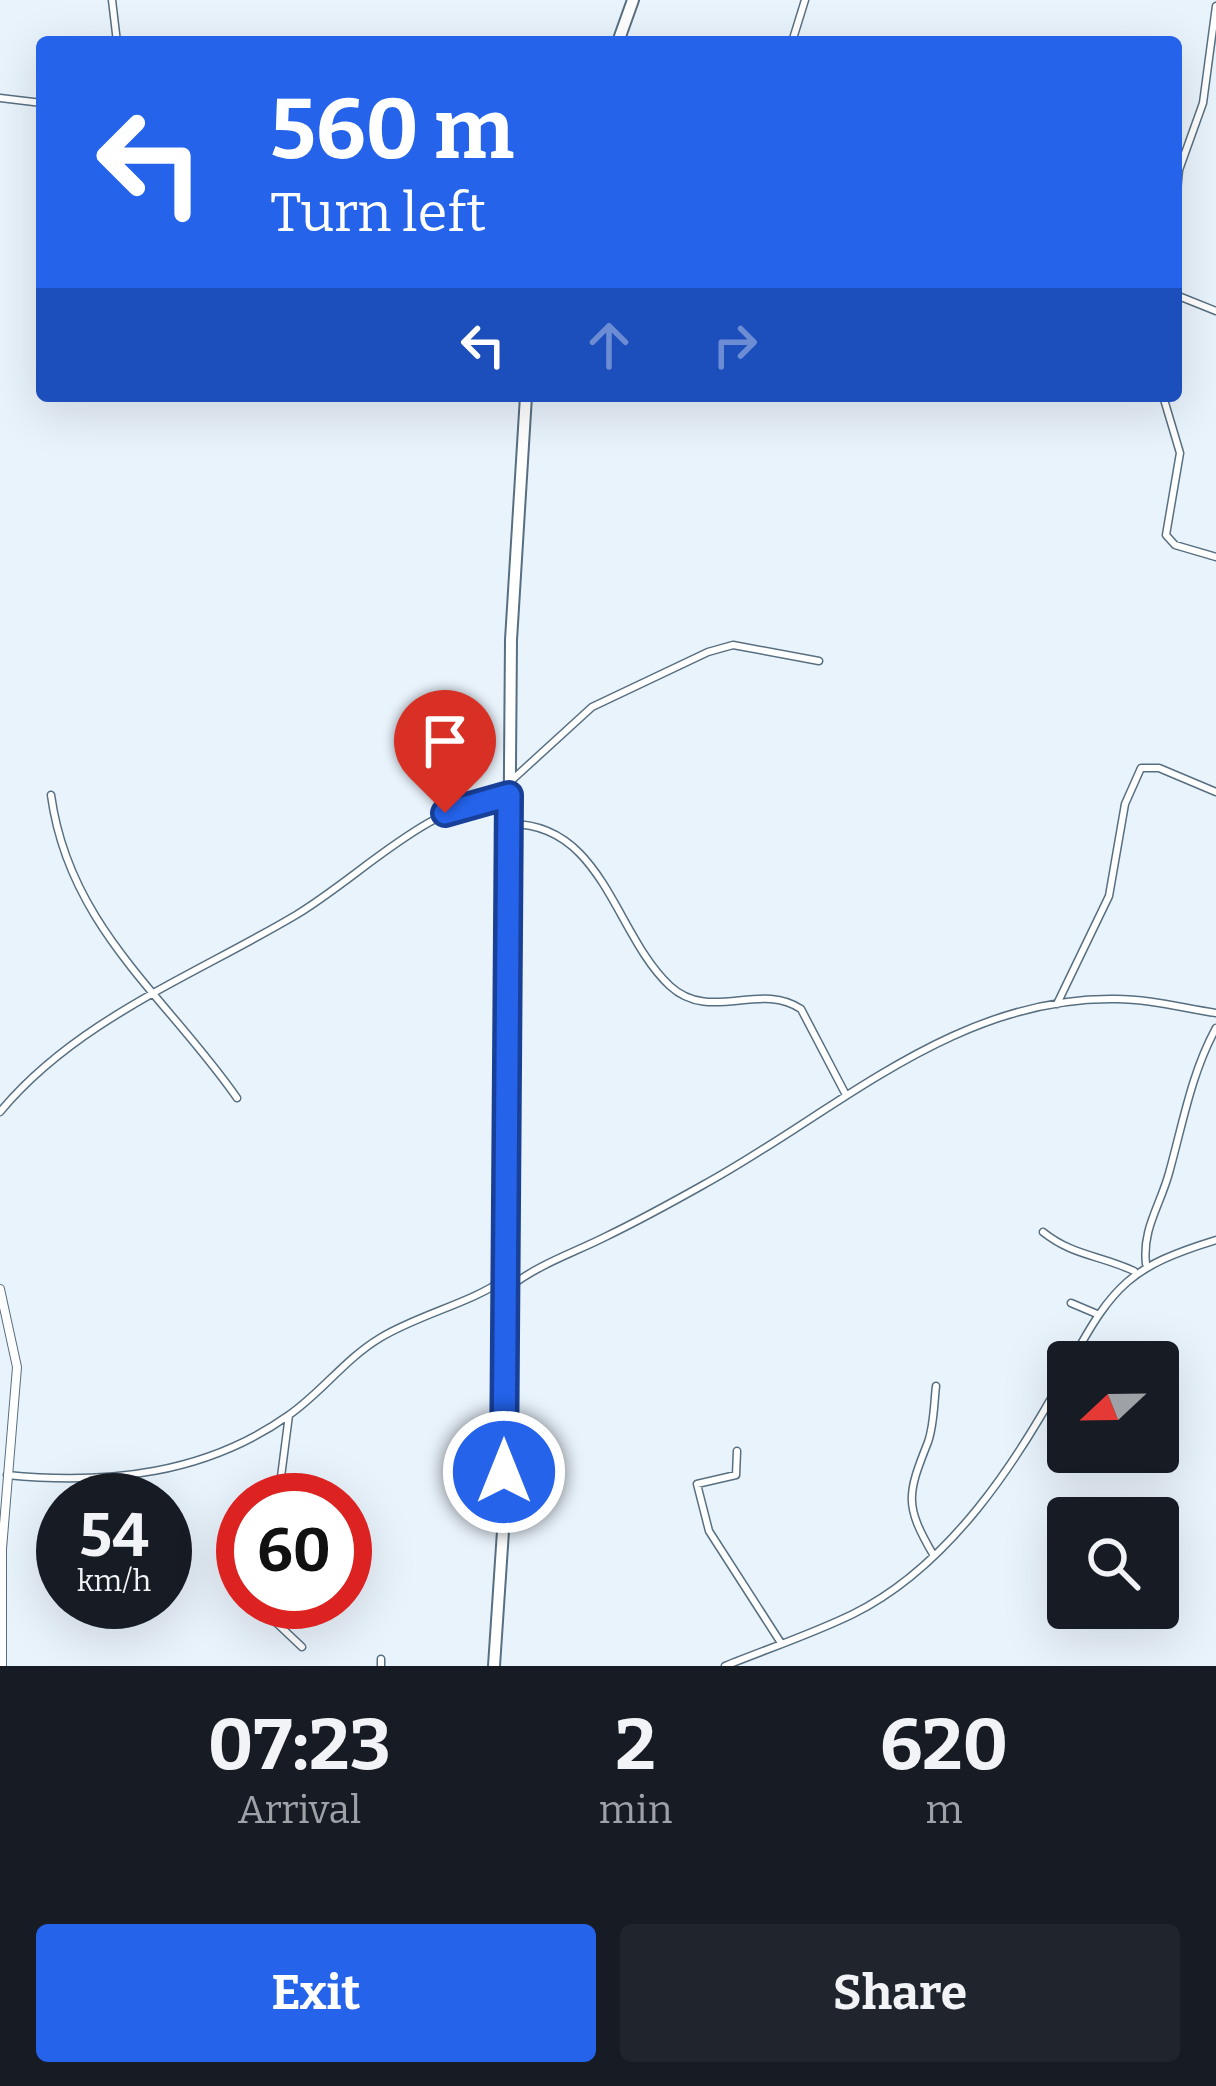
<!DOCTYPE html>
<html lang="en">
<head>
<meta charset="utf-8">
<style>
  :root { --surface:#171b24; --page:#20242c; --text:#f1f3f6; --muted:#9ea1a6; --accent:#2563eb }
  body { margin:0; font-family:Bitter,serif; background:var(--page); color:var(--text); height:100vh; display:flex; flex-direction:column; font-size:45px; white-space:nowrap }
  * { box-sizing:border-box; margin:0 }
  p { font-size:39px; color:var(--muted) }
  .icon { flex:none; width:66px; height:66px; fill:none; stroke:currentColor; stroke-width:2; stroke-linecap:round; stroke-linejoin:round }
  .map { position:relative; height:1666px; overflow:hidden }
  .side { display:flex; flex-direction:column; background:var(--surface); flex:1 }
  .side>* { flex:none }
  .guide { position:absolute; left:36px; top:36px; width:1146px; height:366px; border-radius:12px; box-shadow:0 12px 48px #0002; background:#2563eb; color:#fff; overflow:hidden }
  .needle { width:78px; rotate:248deg }
  .buttons { position:absolute; left:1047px; top:1341px; display:grid; gap:24px }
  .buttons a { display:grid; place-items:center; width:132px; height:132px; border-radius:12px; background:var(--surface); box-shadow:0 12px 48px #0002; font-size:60px }
  .speed { position:absolute; left:36px; top:1473px; display:flex; gap:24px; font-size:60px; font-weight:700; text-align:center }
  .speed>* { display:grid; place-content:center; width:156px; height:156px; border-radius:50%; background:var(--surface); box-shadow:0 12px 48px #0002; line-height:1 }
  .speed small { font-size:30px; font-weight:400 }
  .speed .limit { border:18px solid #d22; background:#fff; color:#111 }
  .pin { position:absolute; display:grid; place-items:center; width:102px; height:102px; color:#fff; margin:-123px -51px; border-radius:50% 50% 50% 0; rotate:-45deg; box-shadow:0 0 12px #0007 }
  .pin .icon { rotate:45deg }
  .me { position:absolute; width:132px; margin:-66px; rotate:0deg; stroke-linejoin:round; filter:drop-shadow(0 0 9px #0008) }
  .turn { display:flex; align-items:center; gap:42px; height:252px; padding:0 36px; font-size:54px }
  .turn .icon { width:156px; height:156px; stroke-width:2.5 }
  .turn b { display:block; font-size:84px; line-height:102px }
  .lanes { display:flex; align-items:center; height:114px; padding:0 36px; background:#0003; justify-content:center; gap:60px; direction:ltr }
  .lanes .off { opacity:.35 }
  .eta { display:flex; justify-content:space-evenly; align-items:center; height:204px; text-align:center }
  .eta b { font-size:72px; font-weight:700; line-height:84px }
  .action { display:flex; gap:24px; margin-top:auto; padding:24px 36px }
  .action a { flex:1; height:138px; border-radius:12px; background:var(--accent); color:#fff; font-size:48px; font-weight:700; line-height:138px; text-align:center }
  .action a+a { background:var(--page); color:var(--text) }
  .map>svg:first-child { display:block }
  .lines { fill:none; stroke-linecap:round; stroke-linejoin:round }
  .minor-casing { stroke:#576f81; stroke-width:9 }
  .tertiary-casing { stroke:#576f81; stroke-width:10 }
  .primary-casing { stroke:#576f81; stroke-width:14 }
  .minor { stroke:#fff; stroke-width:6 }
  .tertiary { stroke:#fff; stroke-width:8 }
  .primary { stroke:#fff; stroke-width:10 }
  .route-casing { stroke:#184099; stroke-width:30 }
  .route { stroke:#2563eb; stroke-width:21 }
</style>
</head>
<body>
<div class="map">
<svg width="1216" height="1666" viewBox="0 0 1216 1666">
  <rect width="100%" height="100%" fill="#e9f3fc"/>
  <g class="lines">
    <defs>
      <path id="minor" d="M112,0L117,42
        M792,42L805,0
        M0,98L42,103
        M1176,202L1179,170L1203,103L1216,6
        M1176,295L1216,311
        M1163,396L1180,453L1166,535L1175,545L1216,557
        M512,780L592,707L708,652L733,645L819,661
        M51,795C69,927 166,996 237,1098
        M510,824C603,823 615,935 670,986C710,1023 760,981 801,1009L846,1095
        M1057,1004L1109,896L1125,804L1141,768H1159L1216,792
        M0,1112C76,1020 195,975 296,915C365,873 426,804 509,795
        M1043,1232C1073,1256 1100,1255 1134,1271
        M1146,1264C1142,1229 1160,1206 1169,1173C1183,1123 1191,1074 1216,1028
        M508,1288C539,1264 571,1254 605,1237C638,1221 671,1203 703,1185C835,1113 955,996 1116,999C1149,999 1183,1008 1216,1013
        M1071,1303L1097,1314
        M1071,1362C1113,1285 1131,1266 1216,1240
        M737,1451L736,1475L697,1484L709,1531L781,1643
        M7,1475C107,1485 206,1474 289,1415C322,1392 345,1359 380,1338C417,1315 474,1302 504,1279
        M278,1500L289,1415
        M934,1556C904,1505 907,1495 928,1442C934,1425 934,1403 936,1386
        M266,1602L265,1612L302,1647
        M381,1659V1666
        M725,1666C767,1649 812,1634 853,1614C950,1566 1018,1461 1068,1368"/>
      <path id="tertiary" d="M0,1289L17,1367L2,1549V1666"/>
      <path id="primary" d="M618,42L633,0
        M494,1666L504,1516L511,640L526,396"/>
    </defs>
    <use href="#minor" class="minor-casing"/>
    <use href="#tertiary" class="tertiary-casing"/>
    <use href="#primary" class="primary-casing"/>
    <use href="#minor" class="minor"/>
    <use href="#tertiary" class="tertiary"/>
    <use href="#primary" class="primary"/>
  </g>
  <g class="lines">
    <defs>
      <path id="route" d="M445,813L509,795L504,1472"/>
    </defs>
    <use href="#route" class="route-casing"/>
    <use href="#route" class="route"/>
  </g>
</svg>
<div class="buttons">
<a><svg class="needle" viewBox="-14 -14 28 28"><path d="M0-13l5 13h-10z" fill="#e53935"/><path d="M0 13l5-13h-10z" fill="#9ea1a6"/></svg></a>
<a><svg class="icon" aria-label="search" viewBox="0 0 24 24"><circle cx="10" cy="10" r="6"/><path d="M15 15l6 6"/></svg></a>
</div>
<div class="speed"><div>54<small>km/h</small></div><div class="limit">60</div></div>
<div class="pin" style="left:445px;top:813px;background:#d93025"><svg class="icon" aria-label="arrive" viewBox="0 0 24 24"><path d="M6 21V4h12l-3 4 3 4H6"/></svg></div>
<svg class="me" style="left:504px;top:1472px" viewBox="-20 -20 40 40"><circle r="17" fill="#2563eb" stroke="#fff" stroke-width="3"/><path d="M0-11L8 9 0 5-8 9z" fill="#fff"/></svg>
<div class="guide">
<div class="turn"><svg class="icon" aria-label="left" viewBox="0 0 24 24"><path d="M17 20v-9H6M10 6l-5 5 5 5"/></svg><div><b>560 m</b>Turn left</div></div>
<div class="lanes"><svg class="icon" aria-label="left" viewBox="0 0 24 24"><path d="M17 20v-9H6M10 6l-5 5 5 5"/></svg><svg class="icon off" aria-label="ahead" viewBox="0 0 24 24"><path d="M12 20V5M6 11l6-6 6 6"/></svg><svg class="icon off" aria-label="right" viewBox="0 0 24 24"><path d="M7 20v-9h11M14 6l5 5-5 5"/></svg></div>
</div>
</div>
<section class="side">
<div class="eta">
<div><b>07:23</b><p>Arrival</p></div>
<div><b>2</b><p>min</p></div>
<div><b>620</b><p>m</p></div>
</div>
<div class="action"><a>Exit</a><a>Share</a></div>
</section>
</body>
</html>
